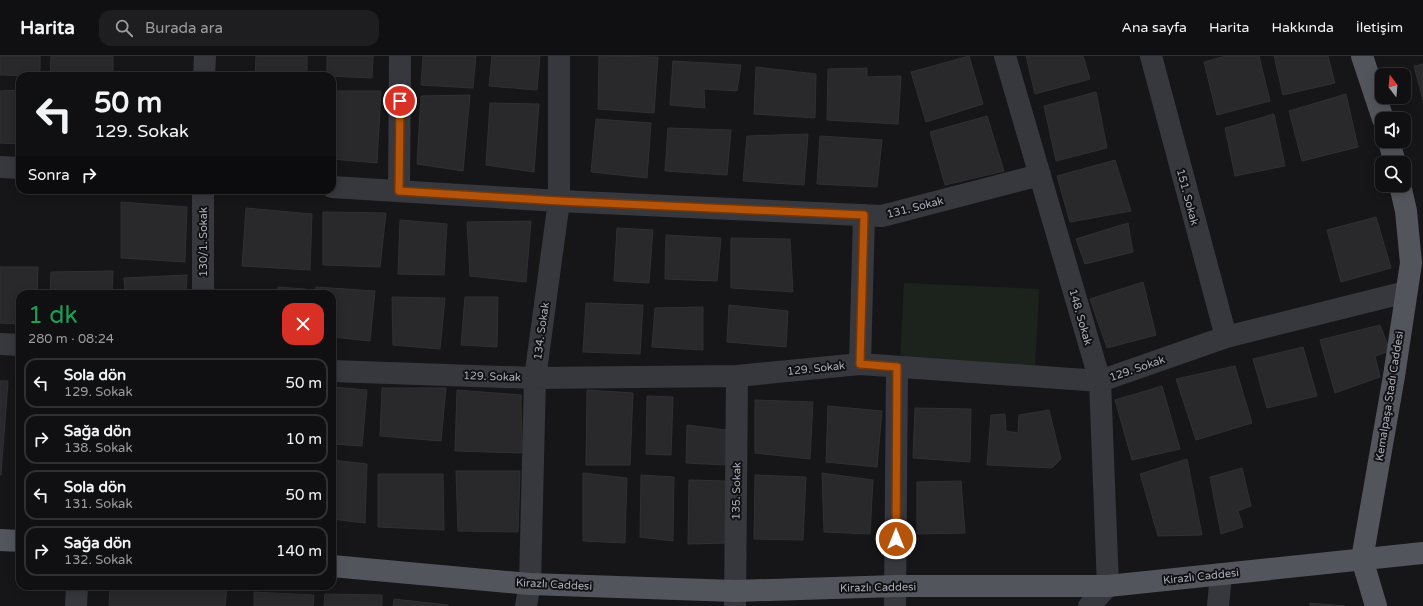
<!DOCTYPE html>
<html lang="tr">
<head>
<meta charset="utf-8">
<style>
  :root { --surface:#101012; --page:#1e1e20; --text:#f1f3f6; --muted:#9c9d9f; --line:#303032 }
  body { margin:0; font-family:"Varela Round",sans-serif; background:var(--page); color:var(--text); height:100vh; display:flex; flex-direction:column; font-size:15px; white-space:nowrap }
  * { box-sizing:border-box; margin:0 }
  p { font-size:13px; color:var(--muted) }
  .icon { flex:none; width:22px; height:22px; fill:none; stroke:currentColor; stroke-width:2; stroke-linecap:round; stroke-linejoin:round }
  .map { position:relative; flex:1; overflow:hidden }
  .drawer { position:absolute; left:16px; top:234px; width:320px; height:300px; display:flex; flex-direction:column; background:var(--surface); border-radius:12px; box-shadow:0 2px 10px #0003,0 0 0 1px var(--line) }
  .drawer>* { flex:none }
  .guide { position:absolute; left:16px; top:16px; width:320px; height:122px; border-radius:12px; box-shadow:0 2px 10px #0003,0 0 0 1px var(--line); background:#101012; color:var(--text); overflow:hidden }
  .needle { width:26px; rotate:344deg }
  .controls { position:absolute; left:1375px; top:12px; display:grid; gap:8px }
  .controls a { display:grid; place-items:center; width:36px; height:36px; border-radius:8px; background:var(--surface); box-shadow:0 2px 10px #0003,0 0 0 1px var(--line); font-size:20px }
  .pin { position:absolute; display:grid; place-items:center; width:34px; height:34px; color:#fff; margin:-17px; border:2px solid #fff; border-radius:50%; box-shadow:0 1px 4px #0007 }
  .me { position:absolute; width:44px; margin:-22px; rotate:0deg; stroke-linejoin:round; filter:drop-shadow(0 0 3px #0008) }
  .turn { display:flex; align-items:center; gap:14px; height:84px; padding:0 12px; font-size:18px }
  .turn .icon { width:52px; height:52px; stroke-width:2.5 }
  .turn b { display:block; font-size:28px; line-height:34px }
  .then { display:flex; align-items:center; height:38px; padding:0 12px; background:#0003; gap:8px; font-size:15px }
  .round { display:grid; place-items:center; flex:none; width:42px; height:42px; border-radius:12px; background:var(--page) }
  .overview { display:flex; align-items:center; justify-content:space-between; height:68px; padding:0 12px }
  h1 { font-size:24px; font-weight:600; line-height:30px; color:#1e9e55 }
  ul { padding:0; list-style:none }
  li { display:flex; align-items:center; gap:12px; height:50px; margin:0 8px 6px; padding:0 4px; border:2px solid var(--line); border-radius:12px }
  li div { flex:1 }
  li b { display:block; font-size:15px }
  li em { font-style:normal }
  header { display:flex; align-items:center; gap:24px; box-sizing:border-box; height:56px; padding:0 20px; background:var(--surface); border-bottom:1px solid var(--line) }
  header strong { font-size:19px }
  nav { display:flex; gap:22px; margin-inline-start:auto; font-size:14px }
  .search { width:280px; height:36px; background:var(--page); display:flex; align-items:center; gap:10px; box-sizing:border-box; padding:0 14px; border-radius:12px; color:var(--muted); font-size:15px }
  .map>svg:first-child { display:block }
  .green { fill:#1c231d }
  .building { fill:#29292c; stroke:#303034 }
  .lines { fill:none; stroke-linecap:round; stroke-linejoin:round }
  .minor { stroke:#37383d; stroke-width:22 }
  .major { stroke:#53555c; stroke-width:22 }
  .route-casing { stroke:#753606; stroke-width:10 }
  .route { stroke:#b45309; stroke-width:7 }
  .labels { text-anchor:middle; stroke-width:4; stroke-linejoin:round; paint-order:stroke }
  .street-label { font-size:11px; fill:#a8adb8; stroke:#111113 }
</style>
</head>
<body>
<header>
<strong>Harita</strong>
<div class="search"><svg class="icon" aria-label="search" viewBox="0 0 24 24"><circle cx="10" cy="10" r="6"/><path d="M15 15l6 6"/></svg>Burada ara</div>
<nav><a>Ana sayfa</a><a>Harita</a><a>Hakkında</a><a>İletişim</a></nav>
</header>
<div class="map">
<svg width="1423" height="550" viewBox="0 0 1423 550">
  <rect width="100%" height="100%" fill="#161618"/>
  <path class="green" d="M904,227L1039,233L1035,313L900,308Z"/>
  <path class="building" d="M0,0H40V20L0,19Z
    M51,0H113V20H50Z
    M256,0H307V20H255Z
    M327,0H373L372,22L327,20Z
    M423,0H476L473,32L421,29Z
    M492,0H540L537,34L489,30Z
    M599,0L658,1L654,57L598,53Z
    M969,0L983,48L926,66L911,16Z
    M1026,0H1083L1090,23L1035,38Z
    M1226,0H1259L1270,45L1217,59L1204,6Z
    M1274,0H1328L1335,27L1283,39Z
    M673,5L741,9L737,35L704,33L705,52L670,49Z
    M1423,8V44L1414,10Z
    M756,11L816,18L815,62L754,58Z
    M867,12V21L901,20L898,68L827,64L828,13Z
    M20,34V88L0,87V35Z
    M332,35H381L377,107L332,103Z
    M1096,36L1107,92L1056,105L1044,50Z
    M1346,38L1358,91L1302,105L1289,55Z
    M470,39L463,115L417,108L421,40Z
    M490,47L539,48L534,116L486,109Z
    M1274,58L1285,110L1235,120L1225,72Z
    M987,60L1004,115L945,129L930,76Z
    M596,63L651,67L647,122L591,116Z
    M668,72L731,74L727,119L665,115Z
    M808,78L804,129L743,125L747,80Z
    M820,80L882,84L877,131L817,128Z
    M1115,104L1131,155L1070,166L1057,120Z
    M121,146L187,151L185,206L121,202Z
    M246,152L312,158L310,214L242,210Z
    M323,156L386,157L380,211L323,209Z
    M1376,161L1391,212L1341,226L1327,174Z
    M400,164L447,168L444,219L398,218Z
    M531,165L526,226L470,220L467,166Z
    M1128,167L1133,196L1085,208L1076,183Z
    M617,172L653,174L649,227L614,225Z
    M666,179L721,182L717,225L665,223Z
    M731,182L790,183L793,236L731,232Z
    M0,211H38L37,238H20V268L0,267Z
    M113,215L112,238H50L51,216Z
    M187,219L186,238H125L124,222Z
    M1143,226L1156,279L1107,292L1090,243Z
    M278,231L305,233L304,238H277Z
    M316,231L375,235L370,285L332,281V238H316Z
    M392,241L445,242L440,293L393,289Z
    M465,241H498L497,291L461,289Z
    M586,247L643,249L640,298L583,296Z
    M729,249L788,255L786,291L727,286Z
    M703,251V294L652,291L655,252Z
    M1380,269L1390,295L1375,300L1380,321L1335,337L1320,284Z
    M1303,291L1317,340L1267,352L1253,303Z
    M1235,310L1252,367L1196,384L1176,323Z
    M0,325H8L1,419H0Z
    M1162,330L1180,393L1132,404L1115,344Z
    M332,331L367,334L362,390L332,388Z
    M382,332H446L441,385L380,380Z
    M457,334L521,339L522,397L455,395Z
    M587,334L633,337L630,409H586Z
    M647,340L673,341L671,399L646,398Z
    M755,344L813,346L810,403L755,397Z
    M828,350L882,355L877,411L826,406Z
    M915,352L971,353L970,406L913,402Z
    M1049,354L1061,403L1052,412L987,409L991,359L1005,358L1006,375L1018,377L1019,359Z
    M687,369L726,374V409L686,407Z
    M1187,403L1202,479L1158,480L1140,418Z
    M332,404L367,408L365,467L332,463Z
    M1242,412L1251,450L1238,455L1243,471L1221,478L1210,421Z
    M456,415H520L518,476L458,475Z
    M583,417L627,422L625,487L583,485Z
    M822,417L873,424L870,478L824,476Z
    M378,418H443L444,474L378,471Z
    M641,419L674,421L673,485L640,481Z
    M755,419L806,421L803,484L754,483Z
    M689,424L726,425L727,487L688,488Z
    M961,425L965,477L917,478V426Z
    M110,530H185L227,533L225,550H109Z
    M254,536L314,539L313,550H254Z
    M325,538L382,539V550H324Z
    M394,543L448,549V550H393Z
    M1310,547L1345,550H1310Z"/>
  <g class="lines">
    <path class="minor" d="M1005,0L1100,325L1108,530L1089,550
      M1151,0L1226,281
      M204,20L205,0
      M0,111L20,112
      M332,131L559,145L882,160L1040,119
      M399,135L400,0
      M203,238V134
      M0,288L20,289
      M860,308L864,159
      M332,315L535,322L737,320L860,308L1100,325L1226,281L1406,236
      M76,550L77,530
      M526,550L530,528L535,322L559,145V0
      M735,550L737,320
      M895,550L897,311
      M1218,550L1221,518"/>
    <path class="major" d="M1362,0L1383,63
      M1389,85L1395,107
      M0,484L20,485
      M332,510L530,528L735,535L896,530H1108L1423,497
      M1376,550L1362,503L1394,320L1411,207L1406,155L1400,129"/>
  </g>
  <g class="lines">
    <defs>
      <path id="route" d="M400,45L399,135L559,145L864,159L860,308L897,311L896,483"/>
    </defs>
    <use href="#route" class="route-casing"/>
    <use href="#route" class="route"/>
  </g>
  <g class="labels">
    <g class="street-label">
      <text transform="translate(1188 141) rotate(75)" y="4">151. Sokak</text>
      <text transform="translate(915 151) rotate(-14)" y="4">131. Sokak</text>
      <text transform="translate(203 186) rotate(-90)" y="4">130/1. Sokak</text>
      <text transform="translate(1081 261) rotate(74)" y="4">148. Sokak</text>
      <text transform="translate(541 275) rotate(-82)" y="4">134. Sokak</text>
      <text transform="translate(816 312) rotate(-6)" y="4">129. Sokak</text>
      <text transform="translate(1137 312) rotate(-19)" y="4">129. Sokak</text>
      <text transform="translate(492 320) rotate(2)" y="4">129. Sokak</text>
      <text transform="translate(1389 340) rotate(-81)" y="4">Kemalpaşa Stadı Caddesi</text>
      <text transform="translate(736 435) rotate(-89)" y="4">135. Sokak</text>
      <text transform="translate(1201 520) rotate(-6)" y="4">Kirazlı Caddesi</text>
      <text transform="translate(554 528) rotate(3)" y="4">Kirazlı Caddesi</text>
      <text transform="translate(878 531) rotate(-1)" y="4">Kirazlı Caddesi</text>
    </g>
  </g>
</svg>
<div class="controls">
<a><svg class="needle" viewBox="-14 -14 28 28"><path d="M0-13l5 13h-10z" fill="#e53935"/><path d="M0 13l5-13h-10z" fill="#9c9d9f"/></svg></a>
<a><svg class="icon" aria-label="sound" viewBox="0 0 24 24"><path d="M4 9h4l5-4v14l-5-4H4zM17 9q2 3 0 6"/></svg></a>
<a><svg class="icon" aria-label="search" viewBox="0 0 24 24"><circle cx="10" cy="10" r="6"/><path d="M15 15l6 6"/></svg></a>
</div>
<div class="pin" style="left:400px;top:45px;background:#d93025"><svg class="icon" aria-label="arrive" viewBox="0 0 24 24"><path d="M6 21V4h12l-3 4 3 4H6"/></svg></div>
<svg class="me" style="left:896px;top:483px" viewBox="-20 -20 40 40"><circle r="17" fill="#b45309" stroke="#fff" stroke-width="3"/><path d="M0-11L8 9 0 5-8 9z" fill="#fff"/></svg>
<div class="guide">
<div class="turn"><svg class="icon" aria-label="left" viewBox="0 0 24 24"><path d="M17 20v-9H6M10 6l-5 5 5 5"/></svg><div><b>50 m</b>129. Sokak</div></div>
<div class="then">Sonra<svg class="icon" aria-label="right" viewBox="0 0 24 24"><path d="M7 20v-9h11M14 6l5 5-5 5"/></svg></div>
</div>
<section class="drawer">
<div class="overview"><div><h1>1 dk</h1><p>280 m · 08:24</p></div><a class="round" style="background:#d93025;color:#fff"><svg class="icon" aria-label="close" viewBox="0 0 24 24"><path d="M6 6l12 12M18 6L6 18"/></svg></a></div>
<ul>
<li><svg class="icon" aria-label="left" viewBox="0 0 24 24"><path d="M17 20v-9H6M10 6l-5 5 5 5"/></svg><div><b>Sola dön</b><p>129. Sokak</p></div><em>50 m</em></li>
<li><svg class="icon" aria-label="right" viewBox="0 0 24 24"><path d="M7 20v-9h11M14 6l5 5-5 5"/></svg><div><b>Sağa dön</b><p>138. Sokak</p></div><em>10 m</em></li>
<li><svg class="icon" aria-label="left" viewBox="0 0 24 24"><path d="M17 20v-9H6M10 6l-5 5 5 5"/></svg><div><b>Sola dön</b><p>131. Sokak</p></div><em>50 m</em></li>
<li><svg class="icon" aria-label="right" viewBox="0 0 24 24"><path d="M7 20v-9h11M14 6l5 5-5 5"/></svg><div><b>Sağa dön</b><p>132. Sokak</p></div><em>140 m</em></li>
</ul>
</section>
</div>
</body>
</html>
